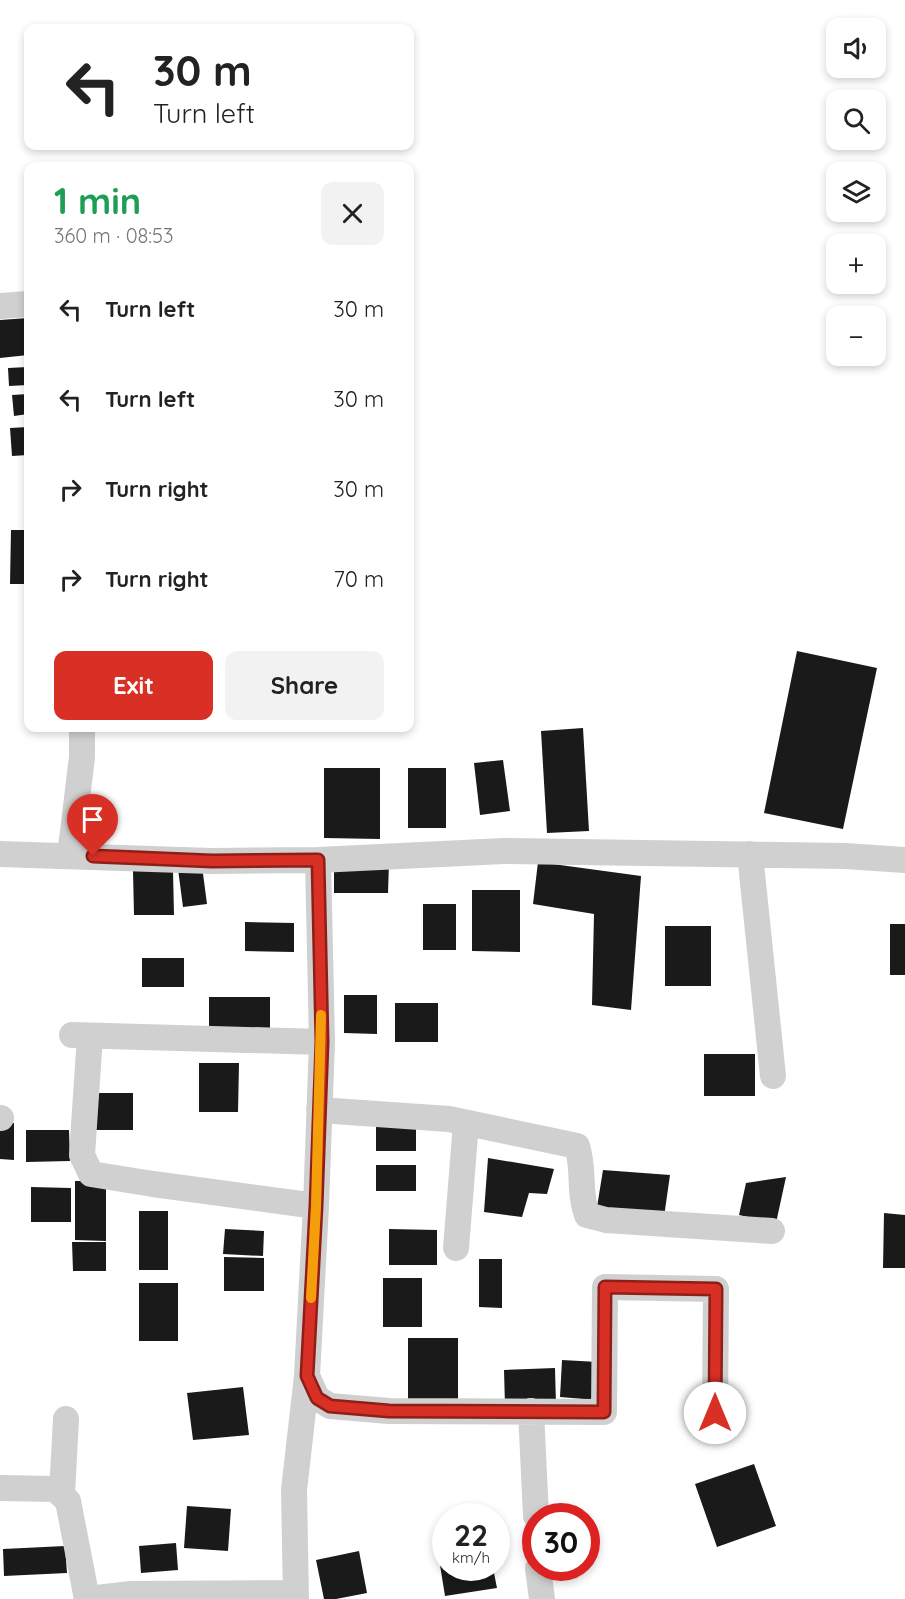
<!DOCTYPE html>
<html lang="en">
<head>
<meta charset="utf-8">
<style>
  :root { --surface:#fff; --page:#f2f2f2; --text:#222; --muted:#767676; --accent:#d93025 }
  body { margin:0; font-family:Quicksand,sans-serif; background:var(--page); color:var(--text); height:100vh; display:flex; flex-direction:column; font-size:22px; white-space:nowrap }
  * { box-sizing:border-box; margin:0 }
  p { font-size:20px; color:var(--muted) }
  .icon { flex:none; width:33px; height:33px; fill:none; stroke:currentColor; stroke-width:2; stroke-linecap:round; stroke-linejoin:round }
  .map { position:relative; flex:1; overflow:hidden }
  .side { position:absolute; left:24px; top:162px; width:390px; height:570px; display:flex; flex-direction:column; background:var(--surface); border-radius:12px; box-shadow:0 3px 9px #0003 }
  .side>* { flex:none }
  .top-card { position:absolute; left:24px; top:24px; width:390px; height:126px; border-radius:12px; box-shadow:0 3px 9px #0003; background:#fff; color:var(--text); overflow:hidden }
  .fabs { position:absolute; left:826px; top:18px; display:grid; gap:12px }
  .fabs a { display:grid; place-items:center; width:60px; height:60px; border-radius:12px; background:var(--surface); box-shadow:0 3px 9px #0003; font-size:30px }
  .speed { position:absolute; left:432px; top:1503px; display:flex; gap:12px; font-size:30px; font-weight:700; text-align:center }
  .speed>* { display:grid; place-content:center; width:78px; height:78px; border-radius:50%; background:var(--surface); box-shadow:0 3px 9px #0003; line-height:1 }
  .speed small { font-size:15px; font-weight:400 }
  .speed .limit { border:9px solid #d22; background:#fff; color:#111 }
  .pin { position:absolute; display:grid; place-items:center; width:51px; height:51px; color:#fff; margin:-62px -26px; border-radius:50% 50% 50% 0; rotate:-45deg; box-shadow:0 0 6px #0007 }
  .pin .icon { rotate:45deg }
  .me { position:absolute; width:66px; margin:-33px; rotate:0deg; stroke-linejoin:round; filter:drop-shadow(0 0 4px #0008) }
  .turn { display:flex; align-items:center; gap:21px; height:126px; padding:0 30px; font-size:27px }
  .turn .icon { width:78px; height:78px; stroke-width:2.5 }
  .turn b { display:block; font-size:42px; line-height:51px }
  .round { display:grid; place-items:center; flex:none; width:63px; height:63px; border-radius:12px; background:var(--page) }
  .head { display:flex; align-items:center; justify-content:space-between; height:102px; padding:0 30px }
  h1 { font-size:36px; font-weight:800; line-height:45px; color:#1e9e55 }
  .button { display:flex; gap:12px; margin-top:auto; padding:12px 30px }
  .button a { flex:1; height:69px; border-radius:12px; background:var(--accent); color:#fff; font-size:24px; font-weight:800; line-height:69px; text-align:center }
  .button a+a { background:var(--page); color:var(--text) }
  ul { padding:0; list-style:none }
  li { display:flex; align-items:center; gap:18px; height:90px; padding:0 30px }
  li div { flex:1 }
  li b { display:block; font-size:22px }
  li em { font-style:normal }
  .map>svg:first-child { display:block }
  .building { fill:#1a1a1a }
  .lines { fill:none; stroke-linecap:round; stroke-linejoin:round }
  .street { stroke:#d0d0d0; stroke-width:26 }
  .route-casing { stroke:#8d1f18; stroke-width:15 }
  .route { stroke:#d93025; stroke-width:10 }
  .slow { stroke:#f59e0b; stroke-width:10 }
</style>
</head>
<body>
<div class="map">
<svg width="905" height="1599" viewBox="0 0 905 1599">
  <rect width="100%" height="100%" fill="#fff"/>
  <path class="building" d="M28,318V355L0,358V320Z
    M28,367V385L9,386L8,368Z
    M28,394V414L14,416L12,395Z
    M28,427V455L12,456L10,428Z
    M11,530H28L27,584H10Z
    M797,651L877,668L843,829L764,813Z
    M583,728L589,831L547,833L541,731Z
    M503,760L510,811L480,815L474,763Z
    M324,768H380V839L324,838Z
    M408,768H446V828H408Z
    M538,862L641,876L631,1010L592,1005L594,914L533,904Z
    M334,863H389L388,893H334Z
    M202,866L207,904L183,907L178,869Z
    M133,871H173L174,915H134Z
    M472,890H520V952L472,951Z
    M423,904H456V950H423Z
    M245,922L294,923V952L245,951Z
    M890,924H905V975H890Z
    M665,926H711V986H665Z
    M142,958H184V987H142Z
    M344,995H377V1034L344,1033Z
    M209,997H270V1034H209Z
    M395,1003H438V1042H395Z
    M704,1054H755V1096H704Z
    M199,1063H239L238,1112H199Z
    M91,1093H133V1130H91Z
    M376,1122H416V1151H376Z
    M0,1123H14V1160L0,1159Z
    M26,1130H69L70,1161L26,1162Z
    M488,1158L554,1169L547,1194L529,1193L522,1217L484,1212Z
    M376,1165H416V1191H376Z
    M603,1170L670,1175L664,1217L597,1207Z
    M786,1177L776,1223L739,1215L746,1183Z
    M75,1181H106V1241L75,1240Z
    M31,1187L71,1188V1222H31Z
    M139,1211H168V1270H139Z
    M884,1213L905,1215V1268H883Z
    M225,1229L264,1231L263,1256L223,1254Z
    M389,1229L437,1230V1265H389Z
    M72,1242H106V1271H73Z
    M224,1257L264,1258V1291H224Z
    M479,1259H502V1308L479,1307Z
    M383,1278H422V1327H383Z
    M139,1283H178V1341H139Z
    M408,1338H458V1409H408Z
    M562,1360L598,1362L596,1400L560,1397Z
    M555,1368L556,1405L505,1406L504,1370Z
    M243,1387L249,1435L193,1440L187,1393Z
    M754,1464L776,1526L717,1547L695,1484Z
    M187,1506L231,1509L228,1551L184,1548Z
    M176,1543L178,1570L141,1573L139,1546Z
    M65,1546L67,1573L4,1576L3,1549Z
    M359,1551L367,1593L336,1599H324L316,1560Z
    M439,1559H446V1568H493L497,1588L445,1596Z"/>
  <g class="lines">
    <path class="street" d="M0,306L28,304
      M0,854L212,861L318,860L504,851L845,856L905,860
      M750,854L773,1076
      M70,856L82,757V728
      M72,1035L322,1042
      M90,1036L82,1155L91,1174L153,1184L316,1206
      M319,1110L449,1119L577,1146C585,1171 578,1190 587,1215L606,1220L772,1231
      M0,1118H1
      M456,1248L466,1123
      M307,1376L317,1398L330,1406L389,1411L604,1412L605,1287L716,1289L715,1413
      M531,1411L536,1516
      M0,1488L55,1489L68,1501L87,1599
      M62,1494L66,1419
      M538,1568L542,1599
      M88,1599L131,1594L296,1593
      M296,1599L294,1490L307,1376L316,1206L322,1042L318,860"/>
  </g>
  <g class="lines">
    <defs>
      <path id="route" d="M93,856L212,861L318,860L322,1042L316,1206L307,1376L317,1398L330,1406L389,1411L604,1412L605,1287L716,1289L715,1413"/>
    </defs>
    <use href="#route" class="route-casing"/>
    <use href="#route" class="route"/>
    <path class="slow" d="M311,1298L316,1206L321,1015"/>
  </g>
</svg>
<div class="fabs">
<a><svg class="icon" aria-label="sound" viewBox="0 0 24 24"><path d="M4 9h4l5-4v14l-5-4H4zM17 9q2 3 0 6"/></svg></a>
<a><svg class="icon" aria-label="search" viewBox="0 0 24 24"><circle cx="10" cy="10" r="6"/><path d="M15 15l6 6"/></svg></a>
<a><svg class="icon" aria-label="layers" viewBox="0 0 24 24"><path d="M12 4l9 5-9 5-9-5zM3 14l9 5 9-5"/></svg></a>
<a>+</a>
<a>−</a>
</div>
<div class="speed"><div>22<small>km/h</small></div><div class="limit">30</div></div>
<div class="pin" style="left:93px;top:856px;background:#d93025"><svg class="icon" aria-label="arrive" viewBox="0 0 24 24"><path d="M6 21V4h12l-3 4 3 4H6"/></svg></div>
<svg class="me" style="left:715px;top:1413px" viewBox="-20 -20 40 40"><circle r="19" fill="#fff"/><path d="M0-13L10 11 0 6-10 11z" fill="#d93025"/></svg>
<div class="top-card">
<div class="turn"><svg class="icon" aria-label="left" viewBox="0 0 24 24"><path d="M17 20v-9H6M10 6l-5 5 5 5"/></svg><div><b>30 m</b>Turn left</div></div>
</div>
<section class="side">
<div class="head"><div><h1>1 min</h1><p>360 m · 08:53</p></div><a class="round"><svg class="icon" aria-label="close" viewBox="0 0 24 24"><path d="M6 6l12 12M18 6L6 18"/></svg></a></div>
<ul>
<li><svg class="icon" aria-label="left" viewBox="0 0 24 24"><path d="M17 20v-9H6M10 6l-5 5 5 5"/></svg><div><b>Turn left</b></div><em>30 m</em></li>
<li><svg class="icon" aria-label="left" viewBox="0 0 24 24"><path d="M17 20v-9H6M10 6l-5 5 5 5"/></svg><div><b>Turn left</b></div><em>30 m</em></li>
<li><svg class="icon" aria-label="right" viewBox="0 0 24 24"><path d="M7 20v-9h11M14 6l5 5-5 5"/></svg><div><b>Turn right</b></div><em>30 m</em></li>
<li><svg class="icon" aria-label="right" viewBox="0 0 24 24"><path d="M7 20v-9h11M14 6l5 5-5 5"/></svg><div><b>Turn right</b></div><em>70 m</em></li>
</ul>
<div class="button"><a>Exit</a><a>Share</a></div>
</section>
</div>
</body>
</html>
